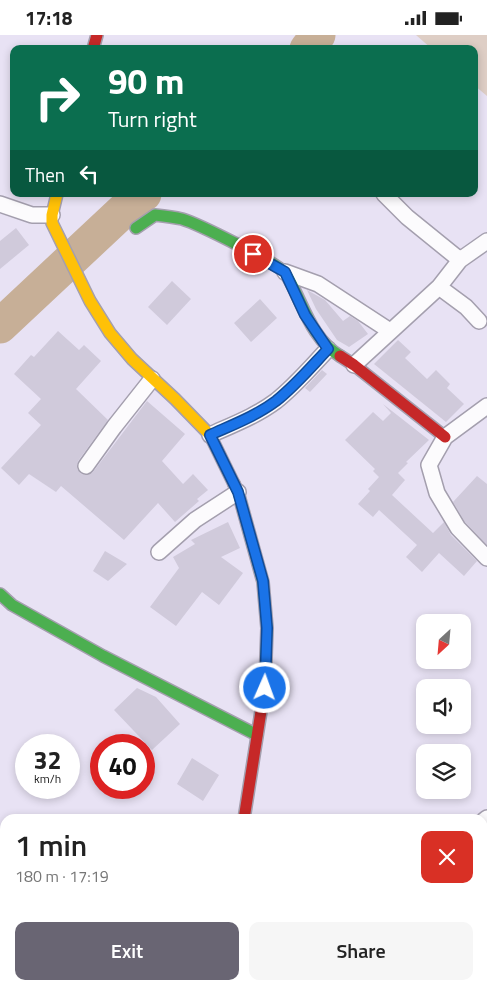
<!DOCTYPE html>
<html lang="en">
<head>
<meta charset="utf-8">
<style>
  :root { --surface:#fff; --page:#f6f6f6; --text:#222; --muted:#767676; --accent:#696573 }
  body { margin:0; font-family:"Titillium Web",sans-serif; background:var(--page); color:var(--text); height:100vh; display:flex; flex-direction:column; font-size:19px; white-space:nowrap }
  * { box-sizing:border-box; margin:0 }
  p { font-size:16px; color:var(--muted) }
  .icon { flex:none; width:28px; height:28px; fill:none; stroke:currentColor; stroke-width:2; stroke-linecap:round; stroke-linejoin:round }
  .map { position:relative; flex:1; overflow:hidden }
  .details { position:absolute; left:0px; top:779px; width:488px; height:176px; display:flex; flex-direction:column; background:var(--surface); border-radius:15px 15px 0 0; box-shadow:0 2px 8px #0003 }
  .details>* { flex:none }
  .guide { position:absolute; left:10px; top:10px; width:468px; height:152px; border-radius:10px; box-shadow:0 2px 8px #0003; background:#0b6e4f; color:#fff; overflow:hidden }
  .needle { width:32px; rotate:206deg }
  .buttons { position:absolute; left:416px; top:579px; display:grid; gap:10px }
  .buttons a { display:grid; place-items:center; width:55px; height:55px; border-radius:10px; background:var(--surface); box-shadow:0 2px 8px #0003; font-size:25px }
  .speed { position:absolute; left:15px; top:699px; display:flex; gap:10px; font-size:25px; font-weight:700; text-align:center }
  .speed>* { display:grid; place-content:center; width:65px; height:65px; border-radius:50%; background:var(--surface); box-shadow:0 2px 8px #0003; line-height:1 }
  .speed small { font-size:12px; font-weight:400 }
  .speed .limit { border:8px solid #d22; background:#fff; color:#111 }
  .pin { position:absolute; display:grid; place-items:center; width:42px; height:42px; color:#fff; margin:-21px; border:2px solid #fff; border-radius:50%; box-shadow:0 1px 5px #0007 }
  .me { position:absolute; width:55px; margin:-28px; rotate:2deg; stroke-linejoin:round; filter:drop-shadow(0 0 4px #0008) }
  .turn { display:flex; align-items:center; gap:18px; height:105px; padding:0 15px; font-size:22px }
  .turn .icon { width:65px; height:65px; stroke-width:2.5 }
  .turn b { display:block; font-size:35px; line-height:42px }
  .then { display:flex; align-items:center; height:48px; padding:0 15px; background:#0003; gap:10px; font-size:19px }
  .round { display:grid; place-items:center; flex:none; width:52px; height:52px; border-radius:10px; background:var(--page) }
  .headline { display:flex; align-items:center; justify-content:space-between; height:85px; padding:0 15px }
  h1 { font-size:30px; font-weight:600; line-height:38px }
  .action { display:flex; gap:10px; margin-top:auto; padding:10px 15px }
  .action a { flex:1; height:58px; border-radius:10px; background:var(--accent); color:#fff; font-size:20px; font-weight:600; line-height:58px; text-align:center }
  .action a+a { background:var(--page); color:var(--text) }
  .status { display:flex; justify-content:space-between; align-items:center; height:35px; padding:0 25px; background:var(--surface); direction:ltr }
  .status svg { height:14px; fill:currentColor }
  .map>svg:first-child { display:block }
  .green { fill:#decec5 }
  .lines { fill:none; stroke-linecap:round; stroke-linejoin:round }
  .river { stroke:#c7af97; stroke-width:35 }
  .building { fill:#d0cadb }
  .street-casing { stroke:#a49fae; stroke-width:18 }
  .fast-casing { stroke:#a49fae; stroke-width:14 }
  .slow-casing { stroke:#a49fae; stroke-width:14 }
  .jam-casing { stroke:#a49fae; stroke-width:14 }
  .street { stroke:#fcfbfd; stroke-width:15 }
  .fast { stroke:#4caf50; stroke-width:11 }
  .slow { stroke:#ffc107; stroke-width:11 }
  .jam { stroke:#c62828; stroke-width:11 }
  .route-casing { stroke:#114b97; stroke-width:12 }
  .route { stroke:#1a73e8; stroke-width:9 }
</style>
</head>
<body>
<div class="status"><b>17:18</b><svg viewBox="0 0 49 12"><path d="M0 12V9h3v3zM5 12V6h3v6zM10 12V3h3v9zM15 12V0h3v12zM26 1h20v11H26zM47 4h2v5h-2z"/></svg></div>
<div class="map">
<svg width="487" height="954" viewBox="0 0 487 954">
  <rect width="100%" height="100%" fill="#e8e2f4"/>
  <path class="green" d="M416,0H487V61L474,50V14H432Z"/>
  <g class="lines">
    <path class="river" d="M307,14L318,0
      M0,291L126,173L144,159"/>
  </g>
  <path class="building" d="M16,193L29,210L0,234V206Z
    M172,246L191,264L167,290L148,272Z
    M307,255L325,265L343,286L350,281L358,286L368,299L349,312L337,305L316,274Z
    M260,264L277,283L251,307L234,288Z
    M58,296L79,315L84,310L101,326L76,354L108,385L78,426L77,431L78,435L81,439L86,440L93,437L147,366L185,399L162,426L183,449L193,439L208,455L197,464L199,466L175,487L158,468L124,505L61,451L56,457L29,439L19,450L1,433L41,390L28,378L41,364L14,339L31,320L34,322Z
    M398,305L411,317L405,323L427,344L436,335L450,349L447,353L464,369L446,387L374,329Z
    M322,335L327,339L310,357L305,353Z
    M383,369L429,405L406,427L408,428L398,438L405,445L392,460L433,498L444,487L451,500L477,526L464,541L439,518L422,537L406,522L417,510L379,475L373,482L358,469L370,456L368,454L379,442L373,436L375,434L345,405L373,377L383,386L391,378Z
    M477,441L487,449V510L465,487L453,467Z
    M228,487L240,513L221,522L243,538L219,570L202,557L176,591L150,572L179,533L173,522L195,509L191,505Z
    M105,516L127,529L108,546L93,536Z
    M137,653L156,662L180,689L152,715L114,675Z
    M192,723L219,740L203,766L177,749Z"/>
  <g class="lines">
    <defs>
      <path id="street" d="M384,159L407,182L460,225
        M0,169L32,180H52
        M285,237L318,249L390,296
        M439,252L466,272L479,286
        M354,330L439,252L460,225L487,206
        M487,371L445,402L429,430L437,458L458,493L487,523
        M210,400C232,390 256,381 276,366C295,351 311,332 328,314
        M86,431L114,392L152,344
        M159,517L195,485L238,457
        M482,787L487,783
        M0,950L8,954
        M441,950L446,954
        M315,954L319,950
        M380,954L384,950"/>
      <path id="fast" d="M136,193L155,180C164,181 173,182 182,184C196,188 280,229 286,239C303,267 310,303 340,321
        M234,449L238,457L263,547L267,593L265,651
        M0,559L12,570L103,621L257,700"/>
      <path id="slow" d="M57,159L52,180V188L90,266L110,298L132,324L175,364L210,400L234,449"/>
      <path id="jam" d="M93,14L97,0
        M340,321L354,330L445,402
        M244,784L265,651
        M224,950V954"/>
    </defs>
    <use href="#street" class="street-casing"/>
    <use href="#fast" class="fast-casing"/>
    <use href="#slow" class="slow-casing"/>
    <use href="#jam" class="jam-casing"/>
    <use href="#street" class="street"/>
    <use href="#fast" class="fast"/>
    <use href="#slow" class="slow"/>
    <use href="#jam" class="jam"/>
  </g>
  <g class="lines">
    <defs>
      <path id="route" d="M253,219L285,237L305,280L328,314C311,332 295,351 276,366C256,381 232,390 210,400L238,457L263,546L267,593L265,653"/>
    </defs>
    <use href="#route" class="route-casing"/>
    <use href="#route" class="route"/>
  </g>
</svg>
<div class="buttons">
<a><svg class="needle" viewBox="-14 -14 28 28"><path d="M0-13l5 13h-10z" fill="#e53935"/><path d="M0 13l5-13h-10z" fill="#767676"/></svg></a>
<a><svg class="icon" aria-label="sound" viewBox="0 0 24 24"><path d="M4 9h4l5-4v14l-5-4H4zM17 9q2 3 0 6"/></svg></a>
<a><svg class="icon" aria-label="layers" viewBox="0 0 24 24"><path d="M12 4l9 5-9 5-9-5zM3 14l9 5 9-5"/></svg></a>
</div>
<div class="speed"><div>32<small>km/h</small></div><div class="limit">40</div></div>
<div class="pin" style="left:253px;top:219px;background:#d93025"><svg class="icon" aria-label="arrive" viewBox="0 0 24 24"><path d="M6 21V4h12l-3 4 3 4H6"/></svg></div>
<svg class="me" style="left:265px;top:653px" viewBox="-20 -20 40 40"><circle r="17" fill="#1a73e8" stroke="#fff" stroke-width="3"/><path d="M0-11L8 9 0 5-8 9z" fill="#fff"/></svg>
<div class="guide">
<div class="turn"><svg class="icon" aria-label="right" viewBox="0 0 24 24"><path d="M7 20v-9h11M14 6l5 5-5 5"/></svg><div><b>90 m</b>Turn right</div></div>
<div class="then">Then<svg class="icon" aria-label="left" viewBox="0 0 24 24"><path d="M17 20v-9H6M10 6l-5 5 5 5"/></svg></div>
</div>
<section class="details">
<div class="headline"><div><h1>1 min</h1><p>180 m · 17:19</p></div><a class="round" style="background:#d93025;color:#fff"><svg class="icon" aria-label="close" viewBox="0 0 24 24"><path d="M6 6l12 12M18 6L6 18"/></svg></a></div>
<div class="action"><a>Exit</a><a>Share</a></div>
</section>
</div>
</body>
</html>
